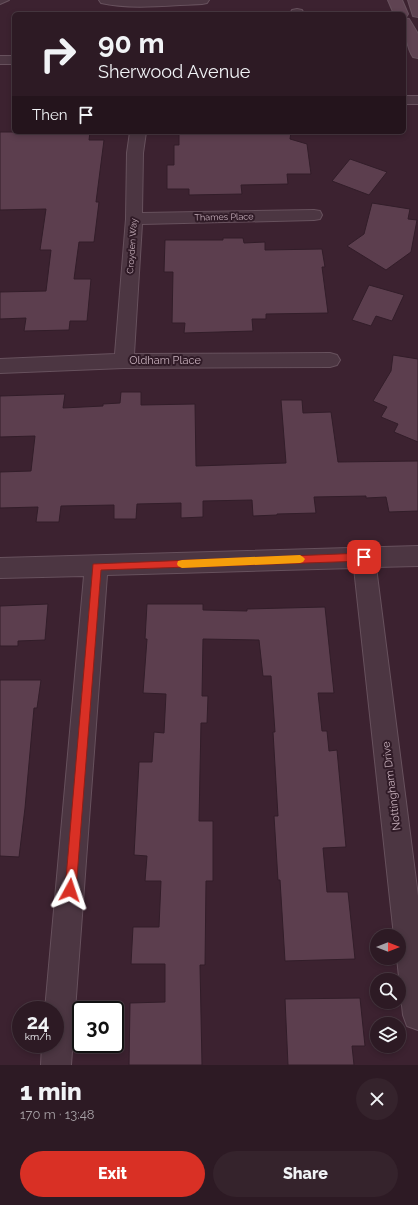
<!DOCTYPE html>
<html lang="en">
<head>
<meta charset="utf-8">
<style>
  :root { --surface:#2d1a24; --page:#35232c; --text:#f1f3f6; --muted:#a7a1a6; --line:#483841; --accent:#d93025 }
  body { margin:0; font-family:Raleway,sans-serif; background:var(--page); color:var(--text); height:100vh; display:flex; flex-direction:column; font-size:15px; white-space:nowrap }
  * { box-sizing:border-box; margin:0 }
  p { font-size:13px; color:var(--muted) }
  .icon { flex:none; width:22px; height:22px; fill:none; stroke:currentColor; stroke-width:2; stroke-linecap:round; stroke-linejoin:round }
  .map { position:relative; height:1065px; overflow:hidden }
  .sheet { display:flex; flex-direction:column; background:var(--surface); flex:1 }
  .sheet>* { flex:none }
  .banner { position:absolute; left:12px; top:12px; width:394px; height:122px; border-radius:6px; box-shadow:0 2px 6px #0003,0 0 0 1px var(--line); background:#2d1a24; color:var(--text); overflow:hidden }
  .needle { width:26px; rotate:90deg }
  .fabs { position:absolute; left:370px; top:929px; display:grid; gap:8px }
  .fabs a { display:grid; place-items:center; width:36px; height:36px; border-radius:50%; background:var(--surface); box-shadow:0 2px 6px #0003,0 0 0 1px var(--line); font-size:20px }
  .speed { position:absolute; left:12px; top:1001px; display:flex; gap:8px; font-size:20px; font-weight:700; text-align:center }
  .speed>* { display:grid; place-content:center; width:52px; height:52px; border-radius:50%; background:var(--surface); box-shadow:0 2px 6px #0003,0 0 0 1px var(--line); line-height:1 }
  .speed small { font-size:10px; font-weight:400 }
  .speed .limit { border:2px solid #111; border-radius:6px; background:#fff; color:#111 }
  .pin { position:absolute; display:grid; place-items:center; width:34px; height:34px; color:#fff; margin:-17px; border-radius:8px; box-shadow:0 2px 6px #0006 }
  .me { position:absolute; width:44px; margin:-22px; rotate:5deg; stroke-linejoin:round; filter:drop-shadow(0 0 3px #0008) }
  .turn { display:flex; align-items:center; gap:14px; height:84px; padding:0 20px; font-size:18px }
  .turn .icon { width:52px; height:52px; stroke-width:2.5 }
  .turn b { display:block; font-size:28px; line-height:34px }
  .then { display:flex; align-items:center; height:38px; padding:0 20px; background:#0003; gap:8px; font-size:15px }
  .round { display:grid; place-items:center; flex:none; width:42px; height:42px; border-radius:21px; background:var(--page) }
  .head { display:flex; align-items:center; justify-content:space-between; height:68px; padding:0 20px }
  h1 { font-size:24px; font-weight:800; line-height:30px }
  .button { display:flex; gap:8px; margin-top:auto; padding:8px 20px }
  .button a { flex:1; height:46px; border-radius:24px; background:var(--accent); color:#fff; font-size:16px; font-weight:800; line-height:46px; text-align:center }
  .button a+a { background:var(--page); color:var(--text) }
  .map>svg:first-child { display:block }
  .building { fill:#5c3e4e; stroke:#321d29 }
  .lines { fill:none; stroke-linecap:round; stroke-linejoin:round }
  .lane-casing { stroke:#67515d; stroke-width:2 }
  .street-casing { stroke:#67515d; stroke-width:2 }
  .secondary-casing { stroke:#67515d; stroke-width:2 }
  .lane { fill:#4c3642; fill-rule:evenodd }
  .street { fill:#4c3642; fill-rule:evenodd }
  .secondary { fill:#5f4352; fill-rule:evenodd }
  .route { fill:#d93025; stroke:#8d1f18 }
  .slow { fill:#f59e0b }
  .labels { text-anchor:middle; stroke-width:4; stroke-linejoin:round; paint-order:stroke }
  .far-street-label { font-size:9px; fill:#c8b1bd; stroke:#301b27 }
  .street-label { font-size:11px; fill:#c8b1bd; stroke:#301b27 }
</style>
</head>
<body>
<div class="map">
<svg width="418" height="1065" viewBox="0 0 418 1065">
  <rect width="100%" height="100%" fill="#3c2230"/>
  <path class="building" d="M0,132H90L89,140H104L96,202H99L94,242H79L74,279H91L87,321H70L69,330L24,331L26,318L0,319V292L46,291L51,250H40L46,209L0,210Z
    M179,132H291L290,139L307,144L311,174H287L288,184L241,185L242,194L189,195V189H167V165H174V145H179Z
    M350,159L387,172L369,195L332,181Z
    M372,203L410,209L408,219L417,220L411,252L386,270L347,246L364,234Z
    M223,238H243L244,243L265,242V250L322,249L325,267H322L328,313L266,314V319H252L253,331L184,333L185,323H172L173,272H164L165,240H223Z
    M369,285L404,295L392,321L376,316L371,326L352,320Z
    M393,355L418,359V442L394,432L398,424L381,417L387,407L373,401L391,371Z
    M121,392H141V405L195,404L196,466L286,463L281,400H302L303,413L331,412L338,462L418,461V511L389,512L386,497L366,498V496L314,497L316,513L277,514V515L253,516L252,500L203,501V517L181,518V503L137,504L136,519H114V505L61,506L59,522H36L38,507L0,508V472L31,471L35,436L0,437V396L65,394L63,408L103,406V404L120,403Z
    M48,604L45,640L18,641V646H0V606Z
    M147,604H203V610L247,611V609L325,607L334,693H318L322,731H327L329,751L337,750L346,847L323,848L327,892H348L355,959L285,961L280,880H278L274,816H278L273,732H275L271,676H263L259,640L203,639L202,696H208L207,723H201L199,821H213V881H206L205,965H200L202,1065H129L130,1003L165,1002V964H131L133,927H159L161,881H145L147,856L134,855L139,762H152L154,732L164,733L166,694L143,693L147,639H145Z
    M0,680H41L37,708H34L25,808L19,857L0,856Z
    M360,998L365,1046H352L354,1065H288L285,999Z"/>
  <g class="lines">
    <defs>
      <path id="lane" d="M0,0H9L0,4Z"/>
      <path id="street" d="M99,0H209L207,3L202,4C172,5 131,10 101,3Z
        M297,9L302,10L304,14H290L292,10Z
        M0,56H14V64H0Z
        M404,96H418V104H404Z
        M130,132H146L143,153L142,213L314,210L320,211L322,215L320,219L314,220L142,224L134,354L330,353L337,355L340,360L337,365L330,367L124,368L0,373V359L115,354L126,219L127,153Z
        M418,546V566L376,567L418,896V1030L407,1026L403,1015L397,958H399V936H394L354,568L107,575L71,1065H41L42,1044H55V1010H45L84,576L0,578V558Z"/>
      <path id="secondary" d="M388,0H402L408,14L406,17H404V14H394Z
        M408,0H418V17L413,16Z
        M404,18L409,19L418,34V58L413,57C407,48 404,29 404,18Z"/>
    </defs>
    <use href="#lane" class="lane-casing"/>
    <use href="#street" class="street-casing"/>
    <use href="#secondary" class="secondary-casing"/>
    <use href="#lane" class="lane"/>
    <use href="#street" class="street"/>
    <use href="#secondary" class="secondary"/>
  </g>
  <path class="route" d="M364,553L367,554L368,557L367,560L364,561L101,570L76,890L74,894L70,895L66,894L65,890L93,564Z"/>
  <path class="slow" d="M300,555L303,557L305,559L303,562L300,563L182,568L178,566L177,564L178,561L182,560Z"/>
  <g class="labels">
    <g class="far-street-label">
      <text transform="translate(224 217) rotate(-1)" y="3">Thames Place</text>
      <text transform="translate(132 246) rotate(-86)" y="3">Croyden Way</text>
    </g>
    <g class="street-label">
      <text x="165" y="364">Oldham Place</text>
      <text transform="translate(391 786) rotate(-97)" y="4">Nottingham Drive</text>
    </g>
  </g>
</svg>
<div class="fabs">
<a><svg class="needle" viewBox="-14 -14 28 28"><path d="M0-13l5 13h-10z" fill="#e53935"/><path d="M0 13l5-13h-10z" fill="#a7a1a6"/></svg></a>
<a><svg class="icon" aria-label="search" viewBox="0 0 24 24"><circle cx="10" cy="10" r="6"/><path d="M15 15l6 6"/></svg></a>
<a><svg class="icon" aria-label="layers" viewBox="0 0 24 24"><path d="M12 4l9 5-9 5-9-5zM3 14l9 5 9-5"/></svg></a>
</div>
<div class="speed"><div>24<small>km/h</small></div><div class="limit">30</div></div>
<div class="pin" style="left:364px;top:557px;background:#d93025"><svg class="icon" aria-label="arrive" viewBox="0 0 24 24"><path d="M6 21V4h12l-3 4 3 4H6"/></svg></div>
<svg class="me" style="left:70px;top:890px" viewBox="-20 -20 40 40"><path d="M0-17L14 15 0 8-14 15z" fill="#d93025" stroke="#fff" stroke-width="4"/></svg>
<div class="banner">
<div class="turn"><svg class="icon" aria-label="right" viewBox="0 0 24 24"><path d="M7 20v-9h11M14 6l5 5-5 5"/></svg><div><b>90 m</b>Sherwood Avenue</div></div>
<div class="then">Then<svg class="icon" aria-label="arrive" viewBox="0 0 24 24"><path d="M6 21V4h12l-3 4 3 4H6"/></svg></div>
</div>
</div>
<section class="sheet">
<div class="head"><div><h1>1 min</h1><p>170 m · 13:48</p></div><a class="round"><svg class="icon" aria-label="close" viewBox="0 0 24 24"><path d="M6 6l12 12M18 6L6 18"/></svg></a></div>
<div class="button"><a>Exit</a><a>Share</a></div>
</section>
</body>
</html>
